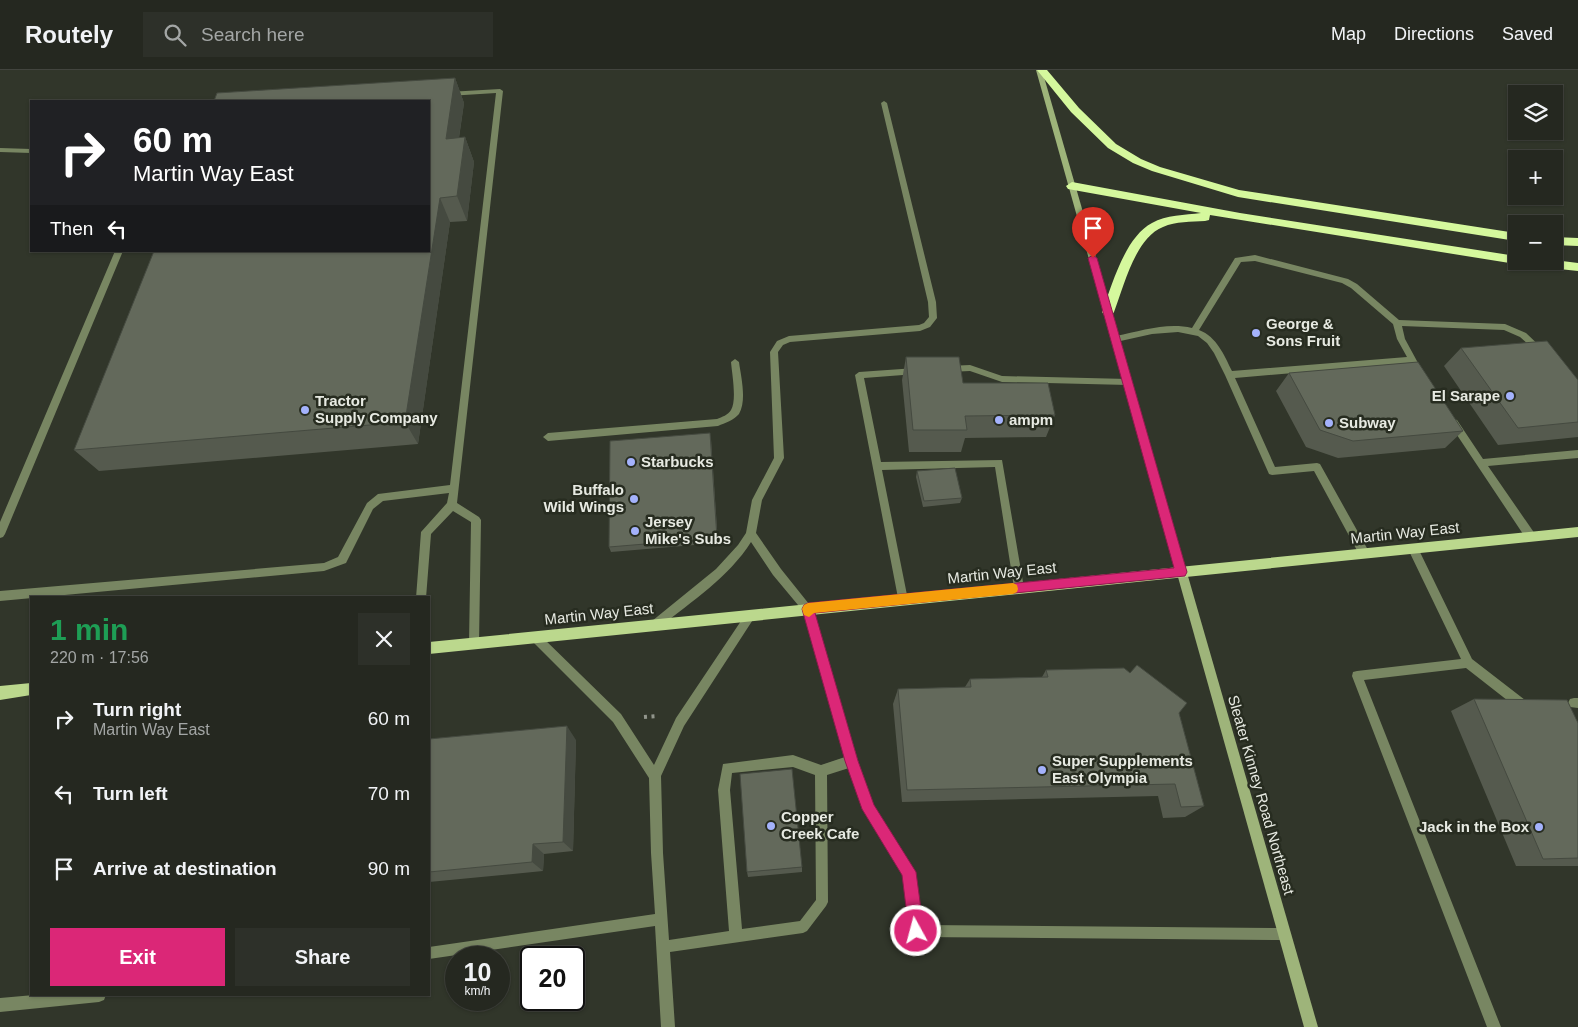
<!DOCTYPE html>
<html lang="en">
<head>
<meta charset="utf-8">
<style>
  :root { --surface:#252820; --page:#2d3029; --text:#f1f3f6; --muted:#a3a6a5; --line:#42443e; --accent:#db2777 }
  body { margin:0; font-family:Helvetica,sans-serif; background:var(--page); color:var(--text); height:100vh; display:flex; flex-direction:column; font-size:19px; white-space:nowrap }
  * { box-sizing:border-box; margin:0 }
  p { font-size:16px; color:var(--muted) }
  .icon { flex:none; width:28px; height:28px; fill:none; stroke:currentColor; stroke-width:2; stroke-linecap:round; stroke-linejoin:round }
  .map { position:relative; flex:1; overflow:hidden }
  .details { position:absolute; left:30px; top:526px; width:400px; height:400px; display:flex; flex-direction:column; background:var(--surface); border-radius:0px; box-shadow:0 1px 4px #0004,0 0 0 1px var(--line) }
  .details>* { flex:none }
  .hud { position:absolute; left:30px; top:30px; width:400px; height:152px; border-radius:0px; box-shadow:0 1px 4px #0004,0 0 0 1px var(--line); background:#202124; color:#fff; overflow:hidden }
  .controls { position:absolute; left:1508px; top:15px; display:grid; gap:10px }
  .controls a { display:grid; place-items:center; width:55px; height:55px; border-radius:0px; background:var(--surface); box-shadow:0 1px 4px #0004,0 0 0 1px var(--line); font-size:25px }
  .speed { position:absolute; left:445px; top:876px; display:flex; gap:10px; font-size:25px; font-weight:700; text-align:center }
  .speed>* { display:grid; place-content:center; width:65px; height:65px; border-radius:50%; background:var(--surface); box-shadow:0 1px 4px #0004,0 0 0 1px var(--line); line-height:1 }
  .speed small { font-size:12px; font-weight:400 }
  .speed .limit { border:2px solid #111; border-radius:8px; background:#fff; color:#111 }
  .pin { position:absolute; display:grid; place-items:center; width:42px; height:42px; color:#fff; margin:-51px -21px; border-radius:50% 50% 50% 0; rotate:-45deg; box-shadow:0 0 5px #0007 }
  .pin .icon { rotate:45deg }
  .me { position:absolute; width:55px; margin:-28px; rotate:353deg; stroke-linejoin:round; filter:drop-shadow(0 0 4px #0008) }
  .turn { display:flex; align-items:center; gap:18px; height:105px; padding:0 20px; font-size:22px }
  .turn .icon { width:65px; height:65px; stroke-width:2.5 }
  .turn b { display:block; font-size:35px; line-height:42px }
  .then { display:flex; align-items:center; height:48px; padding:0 20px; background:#0003; gap:10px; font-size:19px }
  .round { display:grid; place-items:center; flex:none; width:52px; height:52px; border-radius:0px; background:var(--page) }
  .summary { display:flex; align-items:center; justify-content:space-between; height:85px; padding:0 20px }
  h1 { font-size:30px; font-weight:700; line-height:38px; color:#1e9e55 }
  .action { display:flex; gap:10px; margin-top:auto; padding:10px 20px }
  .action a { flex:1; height:58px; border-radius:0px; background:var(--accent); color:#fff; font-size:20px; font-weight:700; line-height:58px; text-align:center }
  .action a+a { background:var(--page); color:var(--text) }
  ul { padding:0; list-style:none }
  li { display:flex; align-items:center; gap:15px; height:75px; padding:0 20px }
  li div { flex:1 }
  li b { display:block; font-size:19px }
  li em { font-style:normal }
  header { display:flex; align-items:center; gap:30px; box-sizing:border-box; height:70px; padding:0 25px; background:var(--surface); border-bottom:1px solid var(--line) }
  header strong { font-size:24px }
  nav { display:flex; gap:28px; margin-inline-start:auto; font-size:18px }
  .search { width:350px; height:45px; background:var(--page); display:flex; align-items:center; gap:12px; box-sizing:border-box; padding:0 18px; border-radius:0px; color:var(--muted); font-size:19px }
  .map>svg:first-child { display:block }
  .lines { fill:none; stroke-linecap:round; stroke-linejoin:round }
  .path { stroke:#91958b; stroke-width:4; stroke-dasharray:3 4.5; stroke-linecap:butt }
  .lane { fill:#788662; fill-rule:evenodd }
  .secondary { fill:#9eb47a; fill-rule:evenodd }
  .primary { fill:#bbd88d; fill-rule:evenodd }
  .highway { fill:#d5f89d; fill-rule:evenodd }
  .wall { fill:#555a4e }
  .shaded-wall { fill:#454a40 }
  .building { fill:#63695b; stroke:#454a40 }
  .route { fill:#db2777; stroke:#8e194d }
  .slow { fill:#f59e0b }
  .poi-dot { fill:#a4b2fc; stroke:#272c20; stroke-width:2 }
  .labels { text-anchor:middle; stroke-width:5; stroke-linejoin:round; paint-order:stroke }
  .poi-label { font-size:15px; font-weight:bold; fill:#e7eae2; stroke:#272c20; text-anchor:start }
  .street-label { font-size:15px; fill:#e7eae2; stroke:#272c20 }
</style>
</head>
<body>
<header>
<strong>Routely</strong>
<div class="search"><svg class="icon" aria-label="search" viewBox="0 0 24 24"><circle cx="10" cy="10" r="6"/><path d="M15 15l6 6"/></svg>Search here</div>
<nav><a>Map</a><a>Directions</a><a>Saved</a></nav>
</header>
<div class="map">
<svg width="1578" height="957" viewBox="0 0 1578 957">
  <rect width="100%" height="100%" fill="#31362a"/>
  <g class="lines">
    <path class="path" d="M644,647L658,646"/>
    <path class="lane" d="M500,19L503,21L457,433L479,447L481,450L479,573L478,576L474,578L470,576L469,573L471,452L453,441L431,464L426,528H416L421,462L447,433L449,423L383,431L373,439L346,493L324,501L0,531V521L324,493L338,487L367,433L378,424L450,415L496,23L448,26L445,24L448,22Z
      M884,31L887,33L936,232L937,248L930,257L920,261L790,272L783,275L778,282L784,388L762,430L756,463L781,499L813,539L858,691L874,736L915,803L922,855L1284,858L1288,860L1290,864L1288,868L1284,870L917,867L913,865L911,861L903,805L865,743L849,698L827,705L828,832L826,836L807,861L803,863L670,882L675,957H661L655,856L429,889V877L655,844L651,783L649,708L613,652L531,570L530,567L531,564L535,562L539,564L621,644L654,695L676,648L747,542L751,540L755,542L756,545L684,656L661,706L663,783L669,870L729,861L718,720L723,694L793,685L821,695L845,687L803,541L773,505L751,472C729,507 692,531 660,557L656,559L652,557L651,554L652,551L716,499L738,475L746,463L752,430L774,388L770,282L777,271L789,266L919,255L924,253L929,247L928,232L881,33ZM793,697L815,705L816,830L800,851L742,859L730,720L732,703Z
      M0,78L31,79V83L0,82Z
      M115,181H123L5,464L3,467L0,468V452Z
      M1255,185L1348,209L1357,214L1399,250L1505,254L1526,263L1545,281L1544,283H1538L1520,267L1504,260L1402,256L1405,269L1424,304L1423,306H1417L1410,293L1235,308L1275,397L1317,393L1320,394L1368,480L1369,483L1368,486L1364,487L1360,486L1314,401L1272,405L1269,404L1225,305L1214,283L1207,273L1198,266L1178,262L1152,264L1116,272L1112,269L1116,266C1141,261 1167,252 1192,258L1235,188ZM1255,191L1342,213L1351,218L1393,254L1397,269L1407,287L1232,301C1224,285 1217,267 1199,260L1241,192Z
      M735,289L739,292C741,307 747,330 739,344C734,350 725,353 718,356L548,371L543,367L548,363L717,349C722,347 728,345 731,340C737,330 732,304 731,292Z
      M970,295L1002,306L1128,309L1132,312L1128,315L1002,312L970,301L948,302L944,299L948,296Z
      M916,298L920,301L916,304L864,308L881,392L1002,390L1024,518L1023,521L1019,523L1015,521L1014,518L995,397L882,400L908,530L907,533L903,535L899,533L855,305L859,302Z
      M1454,349L1457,350L1483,389L1578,380V388L1488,396L1535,464L1536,467L1535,470H1527L1449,353Z
      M1413,475L1417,476L1472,589L1529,633L1531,637L1529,641L1525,642L1521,641L1466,598L1364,610L1501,957H1487L1352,606L1353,602L1357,601L1461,589L1408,479L1409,476Z
      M1574,628H1578V638L1570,637L1568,633L1570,629Z
      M34,925H106L104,930L99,932L0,942V928Z"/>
    <path class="secondary" d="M1036,0H1042L1318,957H1304Z"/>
    <path class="primary" d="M1578,457V467L429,584V572Z
      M31,613V625L0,630V616Z"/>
    <path class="highway" d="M1037,0H1047L1079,38L1116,74L1141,89L1160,97L1239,120L1516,163V171L1238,127L1152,101L1133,93L1108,78L1071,42Z
      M1072,112L1240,143L1516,186V191L1554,190L1578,193V201L1522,195L1210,145L1209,150L1205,151C1191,152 1176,151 1163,157C1135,168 1124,216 1114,242L1112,245H1104L1102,242C1112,215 1125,167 1152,153C1166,145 1185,145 1201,143L1068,119L1066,116Z
      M1554,167L1578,168V176L1554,175Z"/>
  </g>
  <path class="wall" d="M455,8L464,33L459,68L465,67L474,92L467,151L450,152L418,374L99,401L74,380Z
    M1461,278L1578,310V367L1498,375L1444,296Z
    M906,287L963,313L1055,345L1046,367L965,368L961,382H909L902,310Z
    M1289,303L1463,361L1445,378L1338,388L1306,377L1276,321Z
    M711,369L718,473L611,482L609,477Z
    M917,401L962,428L960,433L923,437L916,407Z
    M1046,600L1179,643L1204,736L1185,747L1163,748L1158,726L902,732L893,634L898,619L965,617L970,609L1042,607Z
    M1474,629L1578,653V796H1516L1451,641Z
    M429,669L576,670L573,781L544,784L543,801L429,812Z
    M802,797V802L748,807L747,802Z"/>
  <path class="shaded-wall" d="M455,8L464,33L455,93L446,69Z
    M465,67L474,92L467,151L457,126Z
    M440,128L450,152L418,374L405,352Z
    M567,656L576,670L573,781L563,772Z
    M533,774L544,784L543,801L532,792Z"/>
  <path class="building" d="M455,8L446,69L465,67L457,126L440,128L405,352L74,380L154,181H429V31H214L217,23Z
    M1547,271L1578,310V352L1518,358L1461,278Z
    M906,287H959L963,313H1048L1055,345L965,346L967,360H913Z
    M1418,292L1463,361L1353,371L1320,360L1289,303Z
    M710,363L717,468L609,477L610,371Z
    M955,398L962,428L924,431L917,401Z
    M1137,595L1187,633L1179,643L1204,736L1181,737L1175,714L907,720L898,619L971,617L970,609L1048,607L1046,600L1124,598L1130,603Z
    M1474,629L1567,630L1578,653V788L1543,789Z
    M567,656L563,772L533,774L532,792L429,802V669Z
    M792,699L802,797L747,802L740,704Z"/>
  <path class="route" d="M1093,185L1097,188L1187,502L1185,506L815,543L858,691L874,735L916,802L924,861L922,866L916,868L911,866L909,861L902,805L862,739L845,691L802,539L804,535L808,533L1174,498L1088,188Z"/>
  <path class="slow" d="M1013,513L1017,515L1018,519L1017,522L1013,524L814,543L809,547L804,545L802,539L804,535L808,533Z"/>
  <g class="poi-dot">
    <circle cx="1256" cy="263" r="5"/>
    <circle cx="1510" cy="326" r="5"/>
    <circle cx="305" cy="340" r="5"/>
    <circle cx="999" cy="350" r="5"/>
    <circle cx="1329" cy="353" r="5"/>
    <circle cx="631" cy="392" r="5"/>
    <circle cx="634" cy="429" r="5"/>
    <circle cx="635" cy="461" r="5"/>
    <circle cx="1042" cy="700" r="5"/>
    <circle cx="771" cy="756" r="5"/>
    <circle cx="1539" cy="757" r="5"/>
  </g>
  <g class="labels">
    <g class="poi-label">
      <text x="1266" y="259">George &amp;<tspan x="1266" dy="17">Sons Fruit</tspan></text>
      <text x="1500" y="331" text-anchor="end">El Sarape</text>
      <text x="315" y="336">Tractor<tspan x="315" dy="17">Supply Company</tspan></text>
      <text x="1009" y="355">ampm</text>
      <text x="1339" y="358">Subway</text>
      <text x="641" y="397">Starbucks</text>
      <text x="624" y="425" text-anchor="end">Buffalo<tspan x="624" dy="17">Wild Wings</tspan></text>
      <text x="645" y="457">Jersey<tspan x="645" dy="17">Mike's Subs</tspan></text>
      <text x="1052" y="696">Super Supplements<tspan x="1052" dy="17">East Olympia</tspan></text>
      <text x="781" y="752">Copper<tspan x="781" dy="17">Creek Cafe</tspan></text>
      <text x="1529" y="762" text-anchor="end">Jack in the Box</text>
    </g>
    <g class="street-label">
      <text transform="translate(1405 463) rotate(-6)" y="5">Martin Way East</text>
      <text transform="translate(1002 503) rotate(-6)" y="5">Martin Way East</text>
      <text transform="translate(599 544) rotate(-6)" y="5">Martin Way East</text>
      <text transform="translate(1261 725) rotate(74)" y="5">Sleater Kinney Road Northeast</text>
    </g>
  </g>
</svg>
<div class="controls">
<a><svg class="icon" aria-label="layers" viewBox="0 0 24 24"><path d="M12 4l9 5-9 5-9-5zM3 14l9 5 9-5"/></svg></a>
<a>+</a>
<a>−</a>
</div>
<div class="speed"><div>10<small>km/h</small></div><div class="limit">20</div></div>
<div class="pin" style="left:1093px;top:188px;background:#d93025"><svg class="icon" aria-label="arrive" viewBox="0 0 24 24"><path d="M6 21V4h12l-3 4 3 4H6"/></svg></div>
<svg class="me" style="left:916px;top:861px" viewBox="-20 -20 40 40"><circle r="17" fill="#db2777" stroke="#fff" stroke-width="3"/><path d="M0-11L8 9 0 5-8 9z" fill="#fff"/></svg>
<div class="hud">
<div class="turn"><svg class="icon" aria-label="right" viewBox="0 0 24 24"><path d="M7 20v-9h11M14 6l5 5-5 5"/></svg><div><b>60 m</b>Martin Way East</div></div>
<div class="then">Then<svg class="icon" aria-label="left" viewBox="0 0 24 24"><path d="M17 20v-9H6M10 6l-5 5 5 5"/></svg></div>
</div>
<section class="details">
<div class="summary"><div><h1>1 min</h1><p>220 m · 17:56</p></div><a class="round"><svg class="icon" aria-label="close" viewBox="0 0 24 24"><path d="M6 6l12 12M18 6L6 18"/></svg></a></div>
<ul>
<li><svg class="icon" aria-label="right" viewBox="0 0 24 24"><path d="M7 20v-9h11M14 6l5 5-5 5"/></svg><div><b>Turn right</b><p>Martin Way East</p></div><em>60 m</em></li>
<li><svg class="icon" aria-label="left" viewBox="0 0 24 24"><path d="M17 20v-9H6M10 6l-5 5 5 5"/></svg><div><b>Turn left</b></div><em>70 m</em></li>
<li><svg class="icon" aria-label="arrive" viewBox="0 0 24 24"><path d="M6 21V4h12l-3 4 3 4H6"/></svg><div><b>Arrive at destination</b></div><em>90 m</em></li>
</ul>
<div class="action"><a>Exit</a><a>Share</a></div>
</section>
</div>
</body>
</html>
